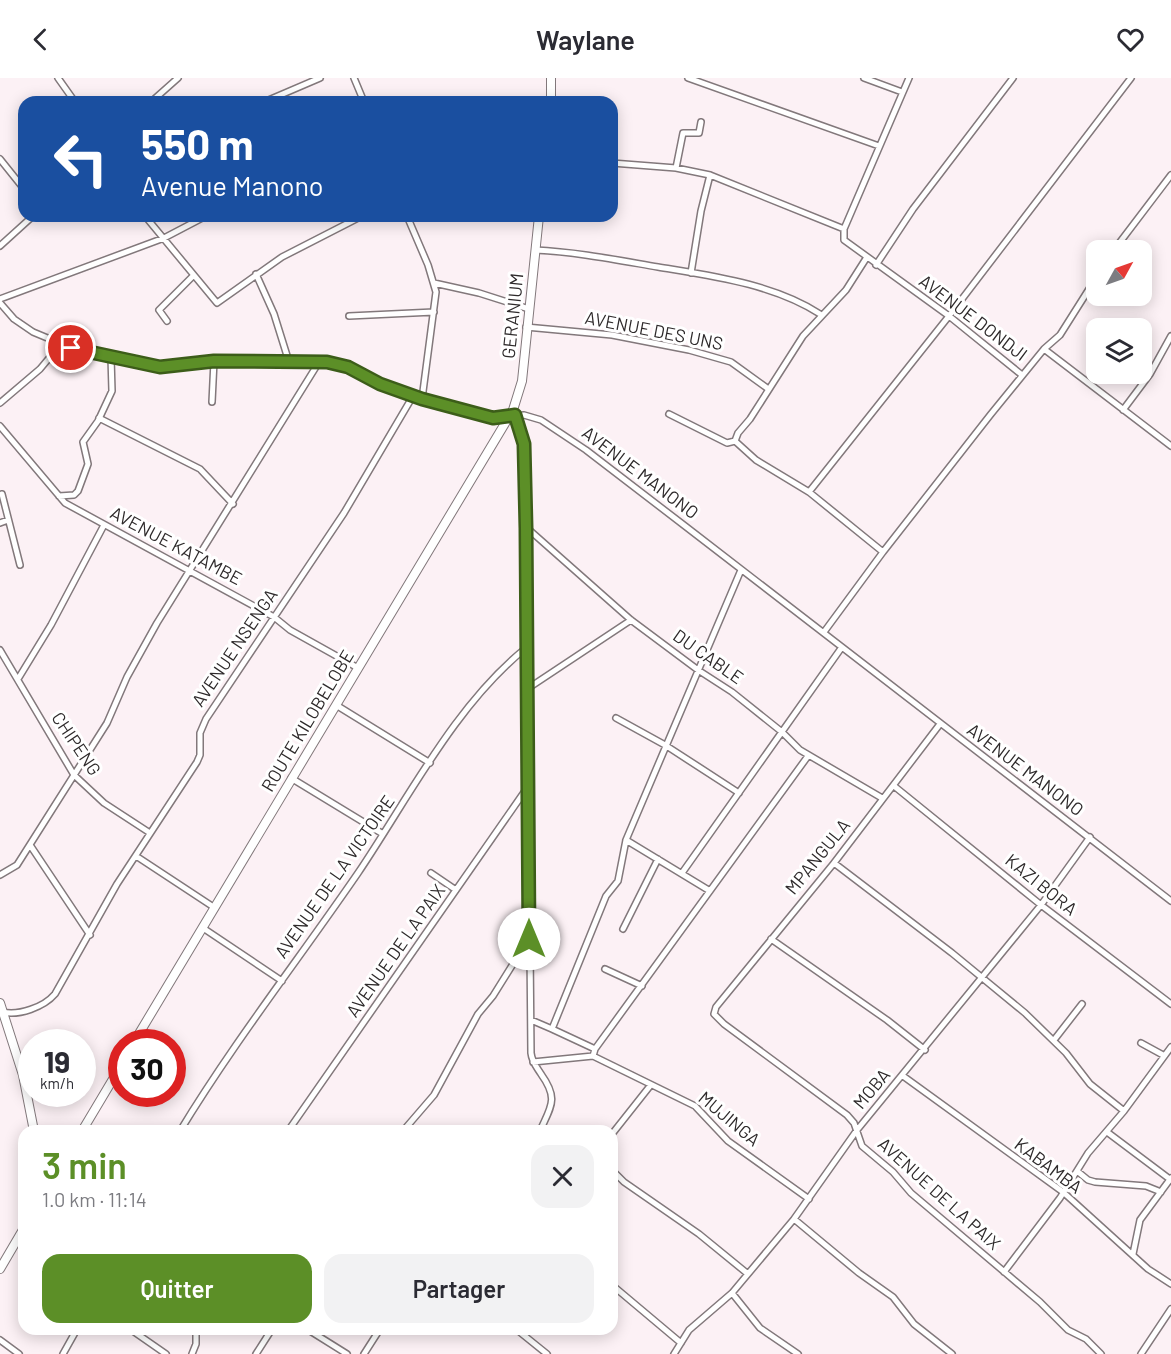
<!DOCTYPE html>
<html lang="fr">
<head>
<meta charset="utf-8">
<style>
  :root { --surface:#fff; --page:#f2f2f3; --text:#2b2b33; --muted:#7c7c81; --accent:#5c8f27 }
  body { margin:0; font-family:Barlow,sans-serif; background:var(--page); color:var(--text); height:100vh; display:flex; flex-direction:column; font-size:22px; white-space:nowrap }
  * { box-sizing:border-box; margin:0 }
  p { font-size:20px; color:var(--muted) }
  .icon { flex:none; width:33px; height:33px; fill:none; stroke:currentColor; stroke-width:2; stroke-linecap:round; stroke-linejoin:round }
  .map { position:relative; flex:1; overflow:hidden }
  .side { position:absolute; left:18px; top:1047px; width:600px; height:210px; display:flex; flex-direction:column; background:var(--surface); border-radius:18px; box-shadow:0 3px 15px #0003 }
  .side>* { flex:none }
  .guide { position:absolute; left:18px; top:18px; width:600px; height:126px; border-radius:18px; box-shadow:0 3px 15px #0003; background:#1a4fa0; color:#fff; overflow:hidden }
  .needle { width:39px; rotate:50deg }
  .buttons { position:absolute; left:1086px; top:162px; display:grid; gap:12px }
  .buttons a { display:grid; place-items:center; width:66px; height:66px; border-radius:12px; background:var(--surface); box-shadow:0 3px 15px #0003; font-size:30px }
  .speed { position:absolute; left:18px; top:951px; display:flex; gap:12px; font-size:30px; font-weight:700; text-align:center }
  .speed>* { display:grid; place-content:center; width:78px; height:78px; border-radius:50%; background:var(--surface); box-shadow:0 3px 15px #0003; line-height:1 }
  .speed small { font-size:15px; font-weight:400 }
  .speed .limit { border:9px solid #d22; background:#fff; color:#111 }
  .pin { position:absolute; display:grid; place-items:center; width:51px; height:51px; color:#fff; margin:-26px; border:3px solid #fff; border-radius:50%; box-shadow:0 2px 6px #0007 }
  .me { position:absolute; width:66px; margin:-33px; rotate:0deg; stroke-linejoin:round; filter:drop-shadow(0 0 4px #0008) }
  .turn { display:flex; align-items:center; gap:21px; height:126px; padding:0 24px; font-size:27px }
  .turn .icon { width:78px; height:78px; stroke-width:2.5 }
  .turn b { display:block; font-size:42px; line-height:51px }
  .round { display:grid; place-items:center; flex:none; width:63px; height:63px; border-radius:18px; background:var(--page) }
  .head { display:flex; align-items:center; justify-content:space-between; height:102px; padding:0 24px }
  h1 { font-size:36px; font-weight:600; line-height:45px; color:var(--accent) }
  .action { display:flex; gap:12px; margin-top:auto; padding:12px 24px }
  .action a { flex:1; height:69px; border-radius:18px; background:var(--accent); color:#fff; font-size:24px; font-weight:600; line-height:69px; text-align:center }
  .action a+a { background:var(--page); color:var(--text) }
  header { display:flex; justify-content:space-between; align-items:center; height:78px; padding:0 24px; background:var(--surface); font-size:27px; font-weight:600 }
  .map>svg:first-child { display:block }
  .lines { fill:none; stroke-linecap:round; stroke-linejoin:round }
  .street-casing { stroke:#82787b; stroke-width:8 }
  .secondary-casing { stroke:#82787b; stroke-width:10 }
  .street { stroke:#fff; stroke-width:5 }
  .secondary { stroke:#fff; stroke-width:8 }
  .route-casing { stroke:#3c5d19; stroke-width:15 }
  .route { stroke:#5c8f27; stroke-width:10 }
  .labels { text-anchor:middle; stroke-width:6; stroke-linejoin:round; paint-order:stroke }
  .street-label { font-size:18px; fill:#2e2a2b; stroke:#fff }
</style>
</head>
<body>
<header><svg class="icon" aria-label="back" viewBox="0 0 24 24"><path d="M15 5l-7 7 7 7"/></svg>Waylane<svg class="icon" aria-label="heart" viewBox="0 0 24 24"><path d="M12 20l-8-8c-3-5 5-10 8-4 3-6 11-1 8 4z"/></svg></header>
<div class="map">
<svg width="1171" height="1276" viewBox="0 0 1171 1276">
  <rect width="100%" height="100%" fill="#fcf1f5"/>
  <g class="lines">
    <defs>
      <path id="street" d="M58,0L75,24
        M354,0L364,24
        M688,0L879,68
        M864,0L902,14
        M909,0L844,151V162L949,238L1022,297
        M151,24L178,0
        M264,24L320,0
        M0,81L24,111
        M612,85L676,90L710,97L844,151
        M676,90L683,55H699L701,44
        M145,138L217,225L282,179L362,138
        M407,138L428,187L436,214L422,321
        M0,168L33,138
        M535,172C577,174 617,182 658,189C712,198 774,206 820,236
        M1114,172L1171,97
        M876,187L913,131L1013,0
        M691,195L701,133L710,97
        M256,196L274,236L289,284
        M434,205L479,215L529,231
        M0,221L164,160L206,138
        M0,225L14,241L33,254L81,274L160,289L214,283H327L348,289L380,306L413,318L493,340L524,337L541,342L586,372L685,448L1171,823
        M349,238L434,234
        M167,243L159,232L193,198
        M526,249L612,257L689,272L731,284L767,310
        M1044,271L1171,368
        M212,324L214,283
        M0,325L40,291L60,267
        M1123,332L1150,296L1171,258
        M669,336L727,365L735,363
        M515,337L524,366L526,450L531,975C532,984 536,988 541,996C559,1021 551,1028 540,1053
        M99,340L200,391L233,426
        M0,348L65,425L274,539L290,552L358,590
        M735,363L738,355L750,341L803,258L846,212L867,179
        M735,363L756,382L809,414L883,474
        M809,414L949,238L1131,0
        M2,416L20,487
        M59,418L74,417L78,413L88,386L83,364L98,343L112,313L111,279
        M0,445L8,442
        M527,450L631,542L698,592L732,614L782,654L800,672L882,720
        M824,554L883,474L991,336L1044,271L1060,257L1096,200
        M0,572L74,697L104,725L150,755
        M18,601L51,547L104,447
        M527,611L631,542
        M336,627L430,685
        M616,640L665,667L739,715
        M940,646L834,785L716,929L714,936L724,946L847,1037L854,1045L862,1068L893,1094L911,1115L1040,1224L1068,1252L1086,1261L1101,1276
        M291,700L383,756
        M894,708L1041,827L1171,926
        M626,762L710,813
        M30,767L90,857
        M136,778L215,830
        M834,785L952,875L1025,935L1066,975L1090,1006L1124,1033
        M431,795L456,812
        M682,795L842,569
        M0,797L17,787L107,645L127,599L157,545L319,284
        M203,850L282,903
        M623,851L658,781
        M771,861L887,942L925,972
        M605,891L642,908
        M2,934C19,938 44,929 55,916L117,806L197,684L200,677V655L206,641L344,435L413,318
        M531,942L552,951L606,818L618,803L626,762L741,492
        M552,951L595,971
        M1054,962L1082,926
        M1141,965L1163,977
        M593,978L595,971L808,678
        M593,978L695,1028L728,1063L809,1121
        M533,984L593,978
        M903,998L1063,1114L1148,1191L1171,1206
        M180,1053C234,964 299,881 358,795C408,721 455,627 526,570
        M288,1053L527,710
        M403,1053L434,1017L478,936L493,918L528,862
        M1107,1054L1171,1102
        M612,1056L650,1008
        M612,1092L624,1104L699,1156L748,1196
        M1077,1093L1088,1102L1095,1104L1146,1108L1161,1114
        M794,1141L859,1195L893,1219L914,1246L952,1276
        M1133,1176L1140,1142L1171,1100
        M1004,1194L1060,1120L1088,1075L1124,1033L1171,969
        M612,1207L681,1265
        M732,1215L760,1250L798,1276
        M130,1251L166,1276
        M307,1251L347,1276
        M516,1251L547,1276
        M0,1262L19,1276
        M63,1276L77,1251
        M192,1276L196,1266V1251
        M256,1276L272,1251
        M364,1276L380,1251
        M674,1276L689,1252L732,1215L794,1141L857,1052L1041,827L1090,759
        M1141,1276L1171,1231"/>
      <path id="secondary" d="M551,0V24
        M0,925L23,997L34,1053
        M134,964L513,332L522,303L539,138
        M82,1053L122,986
        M0,1191L24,1150"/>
    </defs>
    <use href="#street" class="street-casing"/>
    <use href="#secondary" class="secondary-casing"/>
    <use href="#street" class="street"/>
    <use href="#secondary" class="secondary"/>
  </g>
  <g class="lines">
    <defs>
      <path id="route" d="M71,270L160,289L214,283L327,284L348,289L380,306L422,321L493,340L515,337L524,366L526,450L529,861"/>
    </defs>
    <use href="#route" class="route-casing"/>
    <use href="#route" class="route"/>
  </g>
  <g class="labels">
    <g class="street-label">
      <text transform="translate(513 238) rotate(-84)" y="6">GERANIUM</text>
      <text transform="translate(973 240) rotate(37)" y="6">AVENUE DONDJI</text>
      <text transform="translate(654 253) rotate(11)" y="6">AVENUE DES UNS</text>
      <text transform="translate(640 395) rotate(37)" y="6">AVENUE MANONO</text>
      <text transform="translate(176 468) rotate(28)" y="6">AVENUE KATAMBE</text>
      <text transform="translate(235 570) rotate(-56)" y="6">AVENUE NSENGA</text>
      <text transform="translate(708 579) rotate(35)" y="6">DU CABLE</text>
      <text transform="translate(308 643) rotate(-59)" y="6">ROUTE KILOBELOBE</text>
      <text transform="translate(76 666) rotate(56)" y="6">CHIPENG</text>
      <text transform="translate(1025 692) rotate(37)" y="6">AVENUE MANONO</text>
      <text transform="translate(818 779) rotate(-51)" y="6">MPANGULA</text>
      <text transform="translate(335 799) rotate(-55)" y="6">AVENUE DE LA VICTOIRE</text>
      <text transform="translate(1041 807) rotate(39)" y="6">KAZI BORA</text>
      <text transform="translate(396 873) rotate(-55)" y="6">AVENUE DE LA PAIX</text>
      <text transform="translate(872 1011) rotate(-50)" y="6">MOBA</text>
      <text transform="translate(729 1041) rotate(40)" y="6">MUJINGA</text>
      <text transform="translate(1048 1088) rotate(37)" y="6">KABAMBA</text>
      <text transform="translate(939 1116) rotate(42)" y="6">AVENUE DE LA PAIX</text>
    </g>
  </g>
</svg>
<div class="buttons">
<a><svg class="needle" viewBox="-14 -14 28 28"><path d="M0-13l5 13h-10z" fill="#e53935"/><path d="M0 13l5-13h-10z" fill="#7c7c81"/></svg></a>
<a><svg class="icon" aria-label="layers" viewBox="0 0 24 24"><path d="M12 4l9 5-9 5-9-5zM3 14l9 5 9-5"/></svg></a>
</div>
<div class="speed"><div>19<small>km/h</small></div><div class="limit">30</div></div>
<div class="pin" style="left:71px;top:270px;background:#d93025"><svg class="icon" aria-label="arrive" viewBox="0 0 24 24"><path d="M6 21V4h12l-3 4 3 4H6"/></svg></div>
<svg class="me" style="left:529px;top:861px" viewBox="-20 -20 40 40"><circle r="19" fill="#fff"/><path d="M0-13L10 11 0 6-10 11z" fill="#5c8f27"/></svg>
<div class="guide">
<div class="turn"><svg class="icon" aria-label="left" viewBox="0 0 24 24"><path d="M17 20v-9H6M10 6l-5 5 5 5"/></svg><div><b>550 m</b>Avenue Manono</div></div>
</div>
<section class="side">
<div class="head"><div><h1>3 min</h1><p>1.0 km · 11:14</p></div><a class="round"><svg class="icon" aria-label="close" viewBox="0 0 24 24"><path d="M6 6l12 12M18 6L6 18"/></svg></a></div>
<div class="action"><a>Quitter</a><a>Partager</a></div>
</section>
</div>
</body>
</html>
